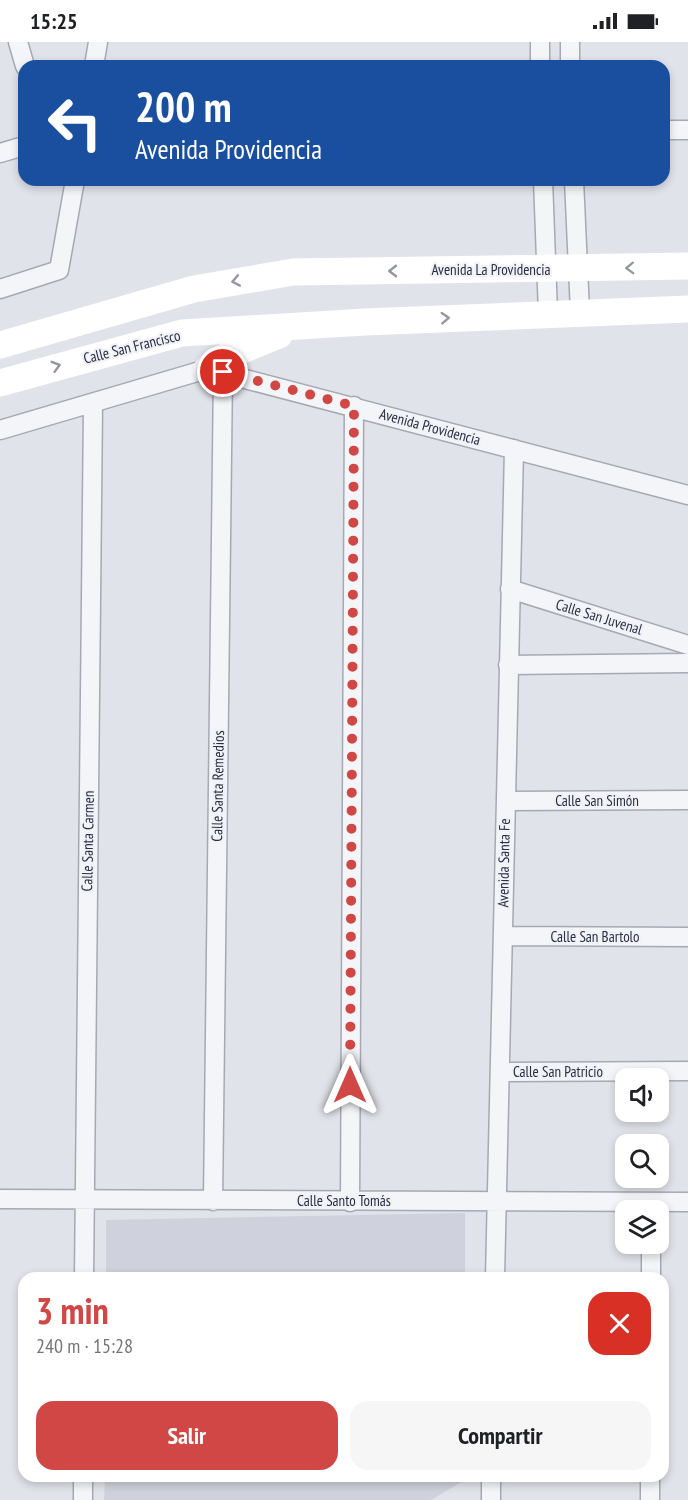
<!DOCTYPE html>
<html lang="es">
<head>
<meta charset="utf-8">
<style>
  :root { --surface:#fff; --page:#f6f6f6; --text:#202124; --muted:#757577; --accent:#d04745 }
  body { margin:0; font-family:"PT Sans Narrow",sans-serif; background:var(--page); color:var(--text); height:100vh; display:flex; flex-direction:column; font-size:22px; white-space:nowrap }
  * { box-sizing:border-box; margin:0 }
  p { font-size:20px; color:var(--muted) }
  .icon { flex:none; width:33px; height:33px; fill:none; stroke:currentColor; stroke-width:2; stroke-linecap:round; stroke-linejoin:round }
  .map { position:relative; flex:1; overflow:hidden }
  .drawer { position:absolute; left:18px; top:1230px; width:651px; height:210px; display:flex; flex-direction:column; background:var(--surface); border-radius:18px; box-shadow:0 3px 9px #0003 }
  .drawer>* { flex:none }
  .hud { position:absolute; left:18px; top:18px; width:652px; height:126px; border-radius:18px; box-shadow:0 3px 9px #0003; background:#1a4fa0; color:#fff; overflow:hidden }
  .buttons { position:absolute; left:615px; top:1026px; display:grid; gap:12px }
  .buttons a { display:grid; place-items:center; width:54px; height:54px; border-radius:12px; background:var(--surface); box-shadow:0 3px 9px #0003; font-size:30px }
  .pin { position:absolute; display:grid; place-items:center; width:51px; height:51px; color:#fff; margin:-26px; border:3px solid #fff; border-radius:50%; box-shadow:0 2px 6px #0007 }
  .me { position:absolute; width:66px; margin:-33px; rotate:0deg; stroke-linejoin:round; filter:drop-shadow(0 0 4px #0008) }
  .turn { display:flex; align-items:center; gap:21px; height:126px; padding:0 18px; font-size:27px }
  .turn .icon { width:78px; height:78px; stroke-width:2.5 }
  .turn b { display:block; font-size:42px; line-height:51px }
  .round { display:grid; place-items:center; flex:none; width:63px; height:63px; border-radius:18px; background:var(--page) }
  .headline { display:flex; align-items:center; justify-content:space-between; height:102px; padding:0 18px }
  h1 { font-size:36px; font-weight:800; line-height:45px; color:var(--accent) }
  .cta { display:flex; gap:12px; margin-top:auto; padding:12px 18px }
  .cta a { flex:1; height:69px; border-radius:18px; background:var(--accent); color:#fff; font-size:24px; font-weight:800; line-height:69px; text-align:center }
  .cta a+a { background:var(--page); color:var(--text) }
  .status { display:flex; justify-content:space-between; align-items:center; height:42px; padding:0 30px; background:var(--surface); direction:ltr }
  .status svg { height:16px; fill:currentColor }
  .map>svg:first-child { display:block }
  .built { fill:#cfd2dc }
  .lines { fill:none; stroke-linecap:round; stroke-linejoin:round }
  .street-casing { stroke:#a6a9b4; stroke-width:21 }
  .street { stroke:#f4f5f8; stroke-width:18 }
  .secondary { stroke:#fff; stroke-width:27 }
  .oneway { stroke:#9496a0 }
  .route { stroke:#d04745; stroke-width:10; stroke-dasharray:0 18 }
  .labels { text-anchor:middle; stroke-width:4.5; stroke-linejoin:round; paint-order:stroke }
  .street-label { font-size:15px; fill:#292e42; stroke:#f1f2f7 }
</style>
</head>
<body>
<div class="status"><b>15:25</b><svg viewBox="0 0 49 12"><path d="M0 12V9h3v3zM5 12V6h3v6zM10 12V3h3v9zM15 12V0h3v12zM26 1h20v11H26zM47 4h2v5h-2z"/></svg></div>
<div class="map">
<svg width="688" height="1458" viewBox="0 0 688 1458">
  <rect width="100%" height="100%" fill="#e1e3ea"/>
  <path class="built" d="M465,1171V1236H106V1178Z
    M105,1434H463V1439L431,1458H104Z"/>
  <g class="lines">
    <defs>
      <path id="street" d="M18,0L25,24
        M540,0V24
        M570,0V24
        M94,24L98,0
        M664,88H688
        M0,111L24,104
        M543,138L548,271
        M574,138L580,270
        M0,247L59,228L75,138
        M0,388L207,327L688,453
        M510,547L688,603
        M508,623L688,621
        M506,759L688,758
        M503,894L688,895
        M500,1030L688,1029
        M0,1157L688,1160
        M213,1159L223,330
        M350,1160L354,364
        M84,1236L93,362
        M495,1236L514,407
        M651,1236V1202
        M83,1458V1434
        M491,1458V1434
        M650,1458V1434"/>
    </defs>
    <use href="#street" class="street-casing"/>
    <use href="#street" class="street"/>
    <path class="secondary" d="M0,303L194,247L293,230L688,224
      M207,327L215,319L279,293
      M0,341L182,291L365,280L688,267"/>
  </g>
  <defs><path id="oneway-chevron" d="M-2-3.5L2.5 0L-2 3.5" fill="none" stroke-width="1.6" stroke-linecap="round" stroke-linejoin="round" transform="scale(1.5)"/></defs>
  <g class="oneway">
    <use href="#oneway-chevron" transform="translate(630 226) rotate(178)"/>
    <use href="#oneway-chevron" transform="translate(393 229) rotate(180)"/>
    <use href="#oneway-chevron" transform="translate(236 239) rotate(169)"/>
    <use href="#oneway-chevron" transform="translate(445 276) rotate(-3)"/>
    <use href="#oneway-chevron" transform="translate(56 324) rotate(-16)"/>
  </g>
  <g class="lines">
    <path class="route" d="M223,330L354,364L350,1043"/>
  </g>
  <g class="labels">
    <g class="street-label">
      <text x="491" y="233">Avenida La Providencia</text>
      <text transform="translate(132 305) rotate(-14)" y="5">Calle San Francisco</text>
      <text transform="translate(430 385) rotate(15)" y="5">Avenida Providencia</text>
      <text transform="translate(599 575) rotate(17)" y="5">Calle San Juvenal</text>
      <text transform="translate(218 744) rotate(-89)" y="5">Calle Santa Remedios</text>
      <text x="597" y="764">Calle San Simón</text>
      <text transform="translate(88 799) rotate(-89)" y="5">Calle Santa Carmen</text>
      <text transform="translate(504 821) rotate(-89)" y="5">Avenida Santa Fe</text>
      <text x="595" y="900">Calle San Bartolo</text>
      <text x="558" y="1035">Calle San Patricio</text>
      <text x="344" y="1164">Calle Santo Tomás</text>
    </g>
  </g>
</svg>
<div class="buttons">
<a><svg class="icon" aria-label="sound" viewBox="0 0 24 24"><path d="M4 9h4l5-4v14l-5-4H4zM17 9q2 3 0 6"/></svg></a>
<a><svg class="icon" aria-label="search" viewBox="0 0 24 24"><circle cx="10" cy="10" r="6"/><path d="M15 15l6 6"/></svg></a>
<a><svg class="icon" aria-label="layers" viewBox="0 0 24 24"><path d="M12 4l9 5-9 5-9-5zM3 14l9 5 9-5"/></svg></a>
</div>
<div class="pin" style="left:223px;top:330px;background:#d93025"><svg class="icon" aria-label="arrive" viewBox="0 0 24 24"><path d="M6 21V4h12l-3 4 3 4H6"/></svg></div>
<svg class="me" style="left:350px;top:1043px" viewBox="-20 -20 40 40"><path d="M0-17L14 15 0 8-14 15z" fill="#d04745" stroke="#fff" stroke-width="4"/></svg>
<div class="hud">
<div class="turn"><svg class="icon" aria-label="left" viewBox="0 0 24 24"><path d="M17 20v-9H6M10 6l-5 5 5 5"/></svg><div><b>200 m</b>Avenida Providencia</div></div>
</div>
<section class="drawer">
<div class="headline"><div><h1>3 min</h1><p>240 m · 15:28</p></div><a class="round" style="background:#d93025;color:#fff"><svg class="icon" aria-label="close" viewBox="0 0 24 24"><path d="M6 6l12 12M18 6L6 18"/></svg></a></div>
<div class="cta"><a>Salir</a><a>Compartir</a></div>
</section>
</div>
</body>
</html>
